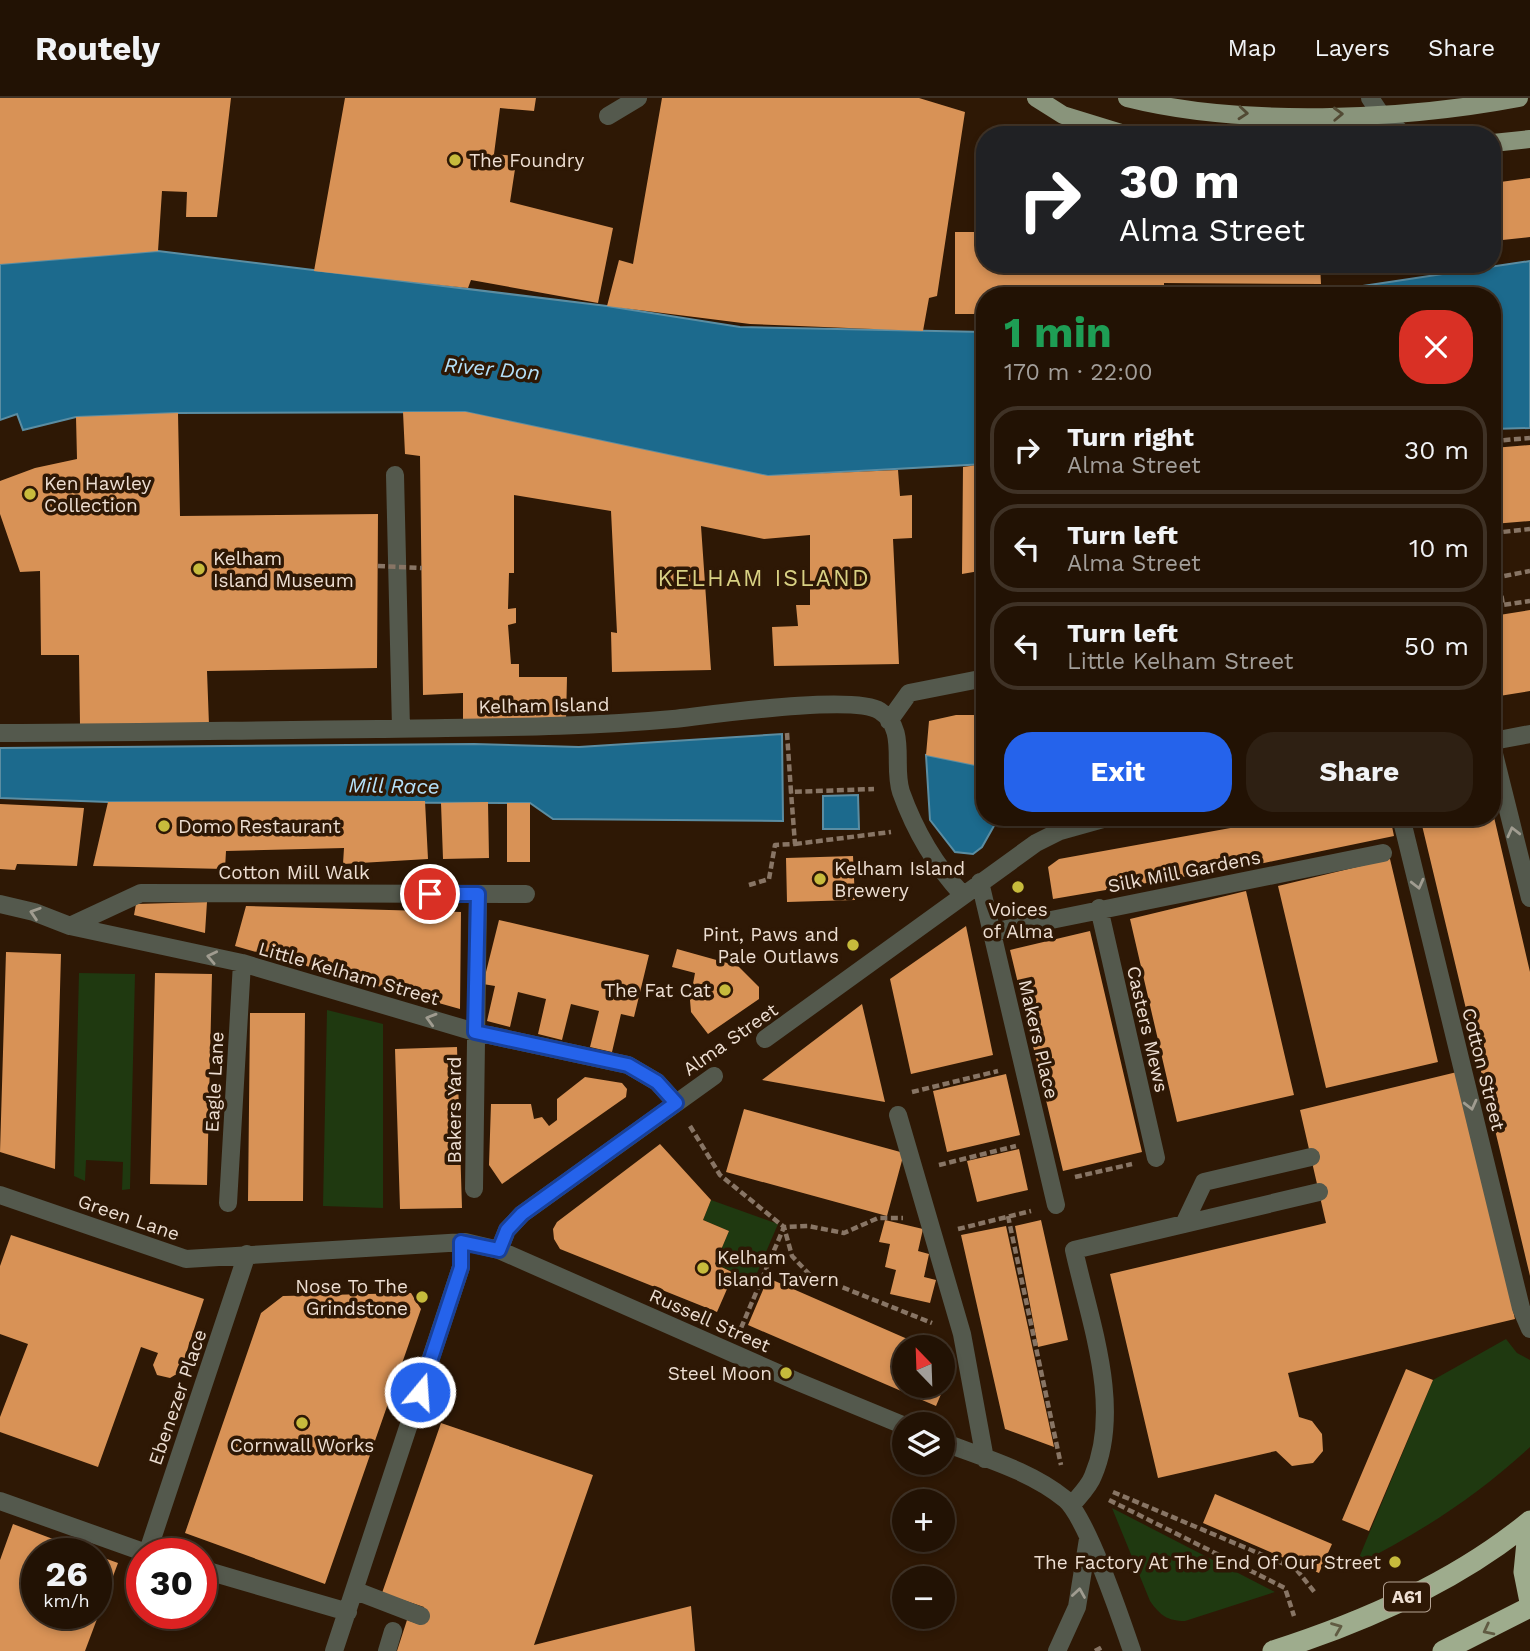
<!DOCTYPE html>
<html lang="en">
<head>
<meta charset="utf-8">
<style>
  :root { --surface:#221204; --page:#2e2013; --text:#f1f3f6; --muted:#a29e9a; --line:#3f3226; --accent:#2563eb }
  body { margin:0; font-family:"Work Sans",sans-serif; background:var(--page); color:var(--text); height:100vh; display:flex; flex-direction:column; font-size:26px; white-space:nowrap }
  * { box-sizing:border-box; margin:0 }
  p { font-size:23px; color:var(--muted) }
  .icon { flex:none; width:38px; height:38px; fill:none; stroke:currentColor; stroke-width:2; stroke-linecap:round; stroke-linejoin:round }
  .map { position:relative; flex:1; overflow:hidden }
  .details { position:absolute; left:976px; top:189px; width:525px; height:539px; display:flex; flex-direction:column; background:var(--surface); border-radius:28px; box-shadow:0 4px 10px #0003,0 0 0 2px var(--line) }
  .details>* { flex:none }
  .top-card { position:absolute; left:976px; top:28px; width:525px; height:147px; border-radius:28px; box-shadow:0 4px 10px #0003,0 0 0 2px var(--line); background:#202124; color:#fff; overflow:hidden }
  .needle { width:46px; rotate:337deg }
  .fabs { position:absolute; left:892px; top:1237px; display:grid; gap:14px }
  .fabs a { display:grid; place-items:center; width:63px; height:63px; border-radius:50%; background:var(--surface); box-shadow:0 4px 10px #0003,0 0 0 2px var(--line); font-size:35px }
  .speed { position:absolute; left:21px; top:1440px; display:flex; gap:14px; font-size:35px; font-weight:700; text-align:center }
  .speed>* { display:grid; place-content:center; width:91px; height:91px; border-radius:50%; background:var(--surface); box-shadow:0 4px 10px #0003,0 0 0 2px var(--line); line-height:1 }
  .speed small { font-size:18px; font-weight:400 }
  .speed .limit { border:10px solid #d22; background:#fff; color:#111 }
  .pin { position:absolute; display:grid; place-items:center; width:60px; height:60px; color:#fff; margin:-30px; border:4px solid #fff; border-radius:50%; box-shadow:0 2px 7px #0007 }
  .me { position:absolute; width:77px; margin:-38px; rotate:18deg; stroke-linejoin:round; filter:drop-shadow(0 0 5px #0008) }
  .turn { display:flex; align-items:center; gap:24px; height:147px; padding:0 28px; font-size:32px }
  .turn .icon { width:91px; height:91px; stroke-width:2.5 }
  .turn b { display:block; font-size:49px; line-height:60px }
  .round { display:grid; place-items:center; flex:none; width:74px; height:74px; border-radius:28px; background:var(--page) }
  .summary { display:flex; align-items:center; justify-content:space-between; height:119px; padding:0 28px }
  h1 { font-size:42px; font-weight:700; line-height:52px; color:#1e9e55 }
  .cta { display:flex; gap:14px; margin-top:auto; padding:14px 28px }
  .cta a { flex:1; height:80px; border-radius:28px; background:var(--accent); color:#fff; font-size:28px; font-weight:700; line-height:80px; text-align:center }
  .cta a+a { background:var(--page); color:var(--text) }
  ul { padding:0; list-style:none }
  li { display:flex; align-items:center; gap:21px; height:88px; margin:0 14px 10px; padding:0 14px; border:4px solid var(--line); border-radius:28px }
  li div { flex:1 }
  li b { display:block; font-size:26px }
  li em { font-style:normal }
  header { display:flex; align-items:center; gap:42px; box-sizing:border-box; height:98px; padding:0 35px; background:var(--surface); border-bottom:2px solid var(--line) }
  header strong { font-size:33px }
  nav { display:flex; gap:38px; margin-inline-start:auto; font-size:24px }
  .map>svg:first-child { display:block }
  .green { fill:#1f3910 }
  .water { fill:#1c6a8d; stroke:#5b8da2; stroke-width:2 }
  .building { fill:#d89256 }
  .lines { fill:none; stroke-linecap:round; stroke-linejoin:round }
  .path { stroke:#887565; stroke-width:4.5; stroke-dasharray:7 3.5; stroke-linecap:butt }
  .minor { stroke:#54594d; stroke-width:18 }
  .major { stroke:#89947b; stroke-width:18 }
  .highway { stroke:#9eac8d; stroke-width:21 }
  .path-bridge { stroke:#887565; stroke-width:4.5; stroke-dasharray:7 3.5; stroke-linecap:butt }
  .oneway { stroke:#524a34 }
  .oneway2 { stroke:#a09c90 }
  .oneway3 { stroke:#605b42 }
  .route-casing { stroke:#184099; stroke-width:18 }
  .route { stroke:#2563eb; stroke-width:12 }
  .poi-dot { fill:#c7bb3c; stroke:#2e1805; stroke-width:2.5 }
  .labels { text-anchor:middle; stroke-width:7; stroke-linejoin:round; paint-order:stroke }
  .shield { fill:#2e1805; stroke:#b4a394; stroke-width:2 }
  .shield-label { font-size:18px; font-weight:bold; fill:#edded2 }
  .poi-label { font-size:19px; fill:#edded2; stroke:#2e1805; text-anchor:start }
  .street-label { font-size:19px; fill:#edded2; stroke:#2e1805 }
  .water-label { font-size:21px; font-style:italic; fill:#b5e2fb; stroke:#2e1805 }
  .quarter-label { font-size:23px; letter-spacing:2px; fill:#d8d183; stroke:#2e1805 }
</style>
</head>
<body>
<header>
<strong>Routely</strong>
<nav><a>Map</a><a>Layers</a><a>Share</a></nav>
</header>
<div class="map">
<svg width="1530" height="1553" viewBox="0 0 1530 1553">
  <rect width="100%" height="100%" fill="#2e1805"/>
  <path class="green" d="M79,875L135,876L130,1091L122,1092L123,1064L86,1062L85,1083L74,1078Z
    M327,912L383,926V1110L323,1108Z
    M711,1102L778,1126L754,1182L715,1166L729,1133L703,1122Z
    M1506,1241L1517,1255L1530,1262V1349C1477,1398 1420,1435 1356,1467L1433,1282Z
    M1112,1410L1275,1494L1185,1523C1167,1523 1160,1517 1150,1503Z"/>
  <path class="water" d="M158,153L607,208L740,229L985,234V366L768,378L465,314L176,315L76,319L23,332L17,316L0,322V166Z
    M1530,163V330L1493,331V198H1296Z
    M782,636L783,723L553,721L530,705L108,704L0,700V650L474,646L579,649Z
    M926,657L985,669V719H999L982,749L973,756L955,754L930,722Z
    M858,697L859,731H823V698Z"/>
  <path class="building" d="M0,0H231L217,119H186L187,94L162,93L158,153L0,166Z
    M345,0H536L534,13L500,10L494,56L517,58L510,104L613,130L598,205L471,182L468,190L314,173Z
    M662,0H919L965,14L937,198L929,200L923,233L750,226L607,208L619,162L633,166Z
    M1530,80V139L1493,143V85Z
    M955,134H985V166H1320L1321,186L1164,185V198H985V216H955Z
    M403,314H466L768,378L898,372L900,398L912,397V440L893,441L899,566L774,568L772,529L798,528L796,507H810V437L764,441L701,428L711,572L612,574L611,534L617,535L611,413L514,397V475H509L508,511L516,510V525L508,527L511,566H519V579H567L566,623L463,621V595L423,597L420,358L405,356Z
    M178,315L180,418L378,416L377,570L207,573L209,627H80L79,557H41L40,473L20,474L0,416V383L35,370L77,361L76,319Z
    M1530,347V423L1493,426V350Z
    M985,366V472L962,476L963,369Z
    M1530,512V593L1493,599V518Z
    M956,617H985V669L926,657L929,623Z
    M425,703L428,761L343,766L344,750L226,753L225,771L93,768L108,704Z
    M488,704L489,760L443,761L441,705Z
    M507,705H530V764H507Z
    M0,706L84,710L77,768L17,766L15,772L0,771Z
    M1291,719H1390L1394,738L1264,765L1053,801L1048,769L1059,761Z
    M1420,719H1494L1530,874V1178Z
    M853,758L855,802L787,804L786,760Z
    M1390,761L1438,964L1326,990L1278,788Z
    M1246,793L1294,997L1177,1024L1130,821Z
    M207,804L205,835L134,817L136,806Z
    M246,808L461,814L460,911L235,848Z
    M499,822L649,857L634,919L621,916L612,954L590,949L599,913L571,906L562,942L538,936L546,901L518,894L510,929L487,923L495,888L483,886Z
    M966,828L993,957L911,976L890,881Z
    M1090,833L1142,1054L1063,1073L1010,852Z
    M677,851L738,868L759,889V901L708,936L691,914L690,902L695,875L672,869Z
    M6,854L61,856L55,1071L0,1054Z
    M155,875L212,876L207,1087L150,1086Z
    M862,906L885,1004L762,982Z
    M250,915H305L303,1103H248Z
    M457,949L462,1110L400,1111L395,951Z
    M1457,974L1515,1221L1288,1275L1299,1319L1312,1323L1322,1336L1323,1353L1313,1365L1292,1368L1276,1353L1158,1380L1110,1176L1326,1125L1300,1012Z
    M1006,976L1020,1037L947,1054L933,993Z
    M585,979L622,985L627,991L626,999L502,1086L489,1067L491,1006H531L534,1021L542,1019L549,1028L557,1022V1001Z
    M744,1011L904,1055L887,1118L726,1074Z
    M660,1046L711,1102L703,1122L729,1133L715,1166L734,1175L717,1214L560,1151L554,1141L553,1131L557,1124Z
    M1019,1051L1028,1092L977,1104L967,1063Z
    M885,1122L923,1131L918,1153L929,1156L924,1179L936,1182L930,1205L890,1196L896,1172L885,1169L890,1146L879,1144Z
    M1041,1122L1068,1242L1038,1249L1015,1128Z
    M1006,1128L1054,1349L1005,1331L961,1137Z
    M11,1137L204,1201L180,1274L170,1280L157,1277L153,1267L158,1255L141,1249L98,1369L0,1334V1319L28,1246L0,1236V1168Z
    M768,1180L928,1250H905V1288H943V1256L956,1261L936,1308L748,1227Z
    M411,1195L421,1211L325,1486L185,1435L261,1215L283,1198Z
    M1406,1271L1433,1282L1369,1433L1342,1422Z
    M441,1325L593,1377L534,1547L691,1508L695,1553H397L407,1522L418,1526L424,1509L382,1495Z
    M1215,1396L1332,1446L1319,1475L1203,1425Z
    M13,1426L93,1456H37V1516H96V1457L118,1465L85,1553H0V1462Z"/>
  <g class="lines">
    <path class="path" d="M1493,343L1530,340
      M1493,435L1530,431
      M1493,446L1503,507L1530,503
      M1494,480L1530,473
      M787,635L791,694L874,691
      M795,746L891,734
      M749,787L769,781L775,747L795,746L791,694
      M912,994L998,973
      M690,1028L720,1077L784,1129L792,1158L809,1176L932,1225
      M939,1067L1016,1048
      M1075,1079L1132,1066
      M1008,1118L1061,1367
      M958,1131L1031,1113
      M741,1230L784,1129L808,1128L844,1135L878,1120H903
      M1113,1394L1296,1471L1316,1496
      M1109,1402L1285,1490L1294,1518
      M1095,1553L1104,1548"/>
    <path class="minor" d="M1370,0L1380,15L1404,37
      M608,18L638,0
      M395,377L401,630
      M889,623L909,595L985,580
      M0,635C126,635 252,632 378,631C477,629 575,630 673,621C710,617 854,596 880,613C908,631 892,667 901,694C915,733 934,766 962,796
      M1493,643L1530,636
      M1493,652L1530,800
      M1401,719L1521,1210L1530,1231
      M980,784L1056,1107
      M0,806L34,814L70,828L242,865L475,934L628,967L657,984L676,1005
      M1099,810L1156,1060
      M70,828L141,795L526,796
      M992,834L1383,755
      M765,941L1036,745L1060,733L1110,719
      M898,1017L962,1236L985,1361
      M474,1091L478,796
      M0,1097L186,1161L465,1144L499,1152L796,1283L905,1328
      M228,1105L242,865
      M1184,1126L1204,1084L1311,1059
      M499,1152L507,1132L522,1116L714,978
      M943,1344C984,1360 1031,1373 1065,1401C1087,1420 1121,1521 1132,1553
      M0,1403L149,1456
      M1071,1408C1078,1399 1089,1389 1093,1378C1123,1309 1089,1221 1074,1152L1319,1094
      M147,1456L247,1156
      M201,1471L348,1514
      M356,1493L421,1518
      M334,1553L461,1169V1144
      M387,1553L393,1533
      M1057,1553L1077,1509L1088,1441"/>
    <path class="major" d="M1036,0L1063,17L1128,37
      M1127,0C1242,29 1403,22 1519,0
      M1493,45L1530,41"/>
    <path class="highway" d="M1529,1424L1524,1474L1530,1504
      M1273,1553C1364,1524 1456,1484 1530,1423
      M1443,1553L1530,1509"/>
    <path class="path-bridge" d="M378,468L422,470"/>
  </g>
  <defs><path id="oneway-chevron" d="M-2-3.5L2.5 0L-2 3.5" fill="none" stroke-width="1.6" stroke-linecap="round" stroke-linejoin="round" transform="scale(1.75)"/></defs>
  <g class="oneway">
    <use href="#oneway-chevron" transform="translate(1243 15) rotate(5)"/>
    <use href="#oneway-chevron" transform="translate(1338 16) rotate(-2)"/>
  </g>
  <g class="oneway2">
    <use href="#oneway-chevron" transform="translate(1513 734) rotate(-104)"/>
    <use href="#oneway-chevron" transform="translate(1418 786) rotate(76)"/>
    <use href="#oneway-chevron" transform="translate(35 815) rotate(-162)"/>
    <use href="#oneway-chevron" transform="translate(212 859) rotate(-168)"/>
    <use href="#oneway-chevron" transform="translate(431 921) rotate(-164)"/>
    <use href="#oneway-chevron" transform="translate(1471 1007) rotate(76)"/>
    <use href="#oneway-chevron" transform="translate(1079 1495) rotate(-81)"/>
  </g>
  <g class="oneway3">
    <use href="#oneway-chevron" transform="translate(1337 1530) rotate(-22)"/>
    <use href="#oneway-chevron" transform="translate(1488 1532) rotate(153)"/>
  </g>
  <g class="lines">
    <defs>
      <path id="route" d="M420,1294L461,1169V1144L499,1152L507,1132L522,1116L676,1005L657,984L628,967L475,934L478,796H430"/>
    </defs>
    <use href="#route" class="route-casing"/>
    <use href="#route" class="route"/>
  </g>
  <g class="poi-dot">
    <circle cx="455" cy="62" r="7"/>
    <circle cx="30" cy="396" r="7"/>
    <circle cx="199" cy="471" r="7"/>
    <circle cx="164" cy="728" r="7"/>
    <circle cx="820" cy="781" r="7"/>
    <circle cx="1018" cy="789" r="7"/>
    <circle cx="853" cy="847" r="7"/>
    <circle cx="725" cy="892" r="7"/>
    <circle cx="703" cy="1170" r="7"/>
    <circle cx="422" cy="1199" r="7"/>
    <circle cx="786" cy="1275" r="7"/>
    <circle cx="302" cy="1325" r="7"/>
    <circle cx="1395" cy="1464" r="7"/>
  </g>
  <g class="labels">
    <rect class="shield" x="1384" y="1484.5" width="46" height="29" rx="5"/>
    <g class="shield-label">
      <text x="1407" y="1505">A61</text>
    </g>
    <g class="poi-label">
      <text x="469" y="69">The Foundry</text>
      <text x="44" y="392">Ken Hawley<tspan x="44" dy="22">Collection</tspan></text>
      <text x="213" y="467">Kelham<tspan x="213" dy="22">Island Museum</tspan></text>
      <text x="178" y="735">Domo Restaurant</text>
      <text x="834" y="777">Kelham Island<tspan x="834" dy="22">Brewery</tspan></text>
      <text x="1018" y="818" text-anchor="middle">Voices<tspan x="1018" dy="22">of Alma</tspan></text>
      <text x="839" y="843" text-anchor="end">Pint, Paws and<tspan x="839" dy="22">Pale Outlaws</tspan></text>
      <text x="711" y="899" text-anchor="end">The Fat Cat</text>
      <text x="717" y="1166">Kelham<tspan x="717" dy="22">Island Tavern</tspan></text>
      <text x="408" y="1195" text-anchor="end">Nose To The<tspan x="408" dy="22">Grindstone</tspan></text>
      <text x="772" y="1282" text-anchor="end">Steel Moon</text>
      <text x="302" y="1354" text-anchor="middle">Cornwall Works</text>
      <text x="1381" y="1471" text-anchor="end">The Factory At The End Of Our Street</text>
    </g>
    <g class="street-label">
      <text transform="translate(544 607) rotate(-1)" y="7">Kelham Island</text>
      <text transform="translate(1184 773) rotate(-11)" y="7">Silk Mill Gardens</text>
      <text x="294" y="781">Cotton Mill Walk</text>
      <text transform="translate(349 875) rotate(16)" y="7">Little Kelham Street</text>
      <text transform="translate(1148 931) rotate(77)" y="7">Casters Mews</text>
      <text transform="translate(730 941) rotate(-35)" y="7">Alma Street</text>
      <text transform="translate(1039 941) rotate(77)" y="7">Makers Place</text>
      <text transform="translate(1484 971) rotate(76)" y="7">Cotton Street</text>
      <text transform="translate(214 984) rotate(-87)" y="7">Eagle Lane</text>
      <text transform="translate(454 1012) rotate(-90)" y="7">Bakers Yard</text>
      <text transform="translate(129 1119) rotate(19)" y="7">Green Lane</text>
      <text transform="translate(710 1222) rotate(24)" y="7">Russell Street</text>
      <text transform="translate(177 1299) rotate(-71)" y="7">Ebenezer Place</text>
    </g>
    <g class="water-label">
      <text transform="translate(492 271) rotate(5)" y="7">River Don</text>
      <text transform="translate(394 688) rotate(1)" y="7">Mill Race</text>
    </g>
    <g class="quarter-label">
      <text x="764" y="488">KELHAM ISLAND</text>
    </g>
  </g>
</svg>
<div class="fabs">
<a><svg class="needle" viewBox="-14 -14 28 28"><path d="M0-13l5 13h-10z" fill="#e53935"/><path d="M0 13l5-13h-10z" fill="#a29e9a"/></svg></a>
<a><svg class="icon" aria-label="layers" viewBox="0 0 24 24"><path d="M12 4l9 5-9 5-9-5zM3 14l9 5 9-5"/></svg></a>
<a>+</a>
<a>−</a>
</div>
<div class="speed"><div>26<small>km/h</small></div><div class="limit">30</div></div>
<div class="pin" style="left:430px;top:796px;background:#d93025"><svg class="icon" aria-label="arrive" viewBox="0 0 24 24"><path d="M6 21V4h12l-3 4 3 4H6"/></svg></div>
<svg class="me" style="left:420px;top:1294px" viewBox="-20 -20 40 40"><circle r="17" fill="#2563eb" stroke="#fff" stroke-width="3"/><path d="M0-11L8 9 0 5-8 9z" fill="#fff"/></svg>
<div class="top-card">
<div class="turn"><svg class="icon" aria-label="right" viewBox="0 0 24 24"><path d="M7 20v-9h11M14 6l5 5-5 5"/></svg><div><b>30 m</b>Alma Street</div></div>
</div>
<section class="details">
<div class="summary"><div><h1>1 min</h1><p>170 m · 22:00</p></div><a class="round" style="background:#d93025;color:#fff"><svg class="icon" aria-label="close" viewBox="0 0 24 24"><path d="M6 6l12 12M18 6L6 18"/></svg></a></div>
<ul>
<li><svg class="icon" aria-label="right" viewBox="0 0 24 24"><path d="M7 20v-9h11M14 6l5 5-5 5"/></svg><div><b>Turn right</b><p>Alma Street</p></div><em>30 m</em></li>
<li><svg class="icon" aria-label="left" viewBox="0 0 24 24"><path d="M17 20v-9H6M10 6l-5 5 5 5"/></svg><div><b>Turn left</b><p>Alma Street</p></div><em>10 m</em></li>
<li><svg class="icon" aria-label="left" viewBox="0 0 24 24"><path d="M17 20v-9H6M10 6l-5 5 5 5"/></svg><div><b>Turn left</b><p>Little Kelham Street</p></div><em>50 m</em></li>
</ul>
<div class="cta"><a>Exit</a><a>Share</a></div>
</section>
</div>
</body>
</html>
